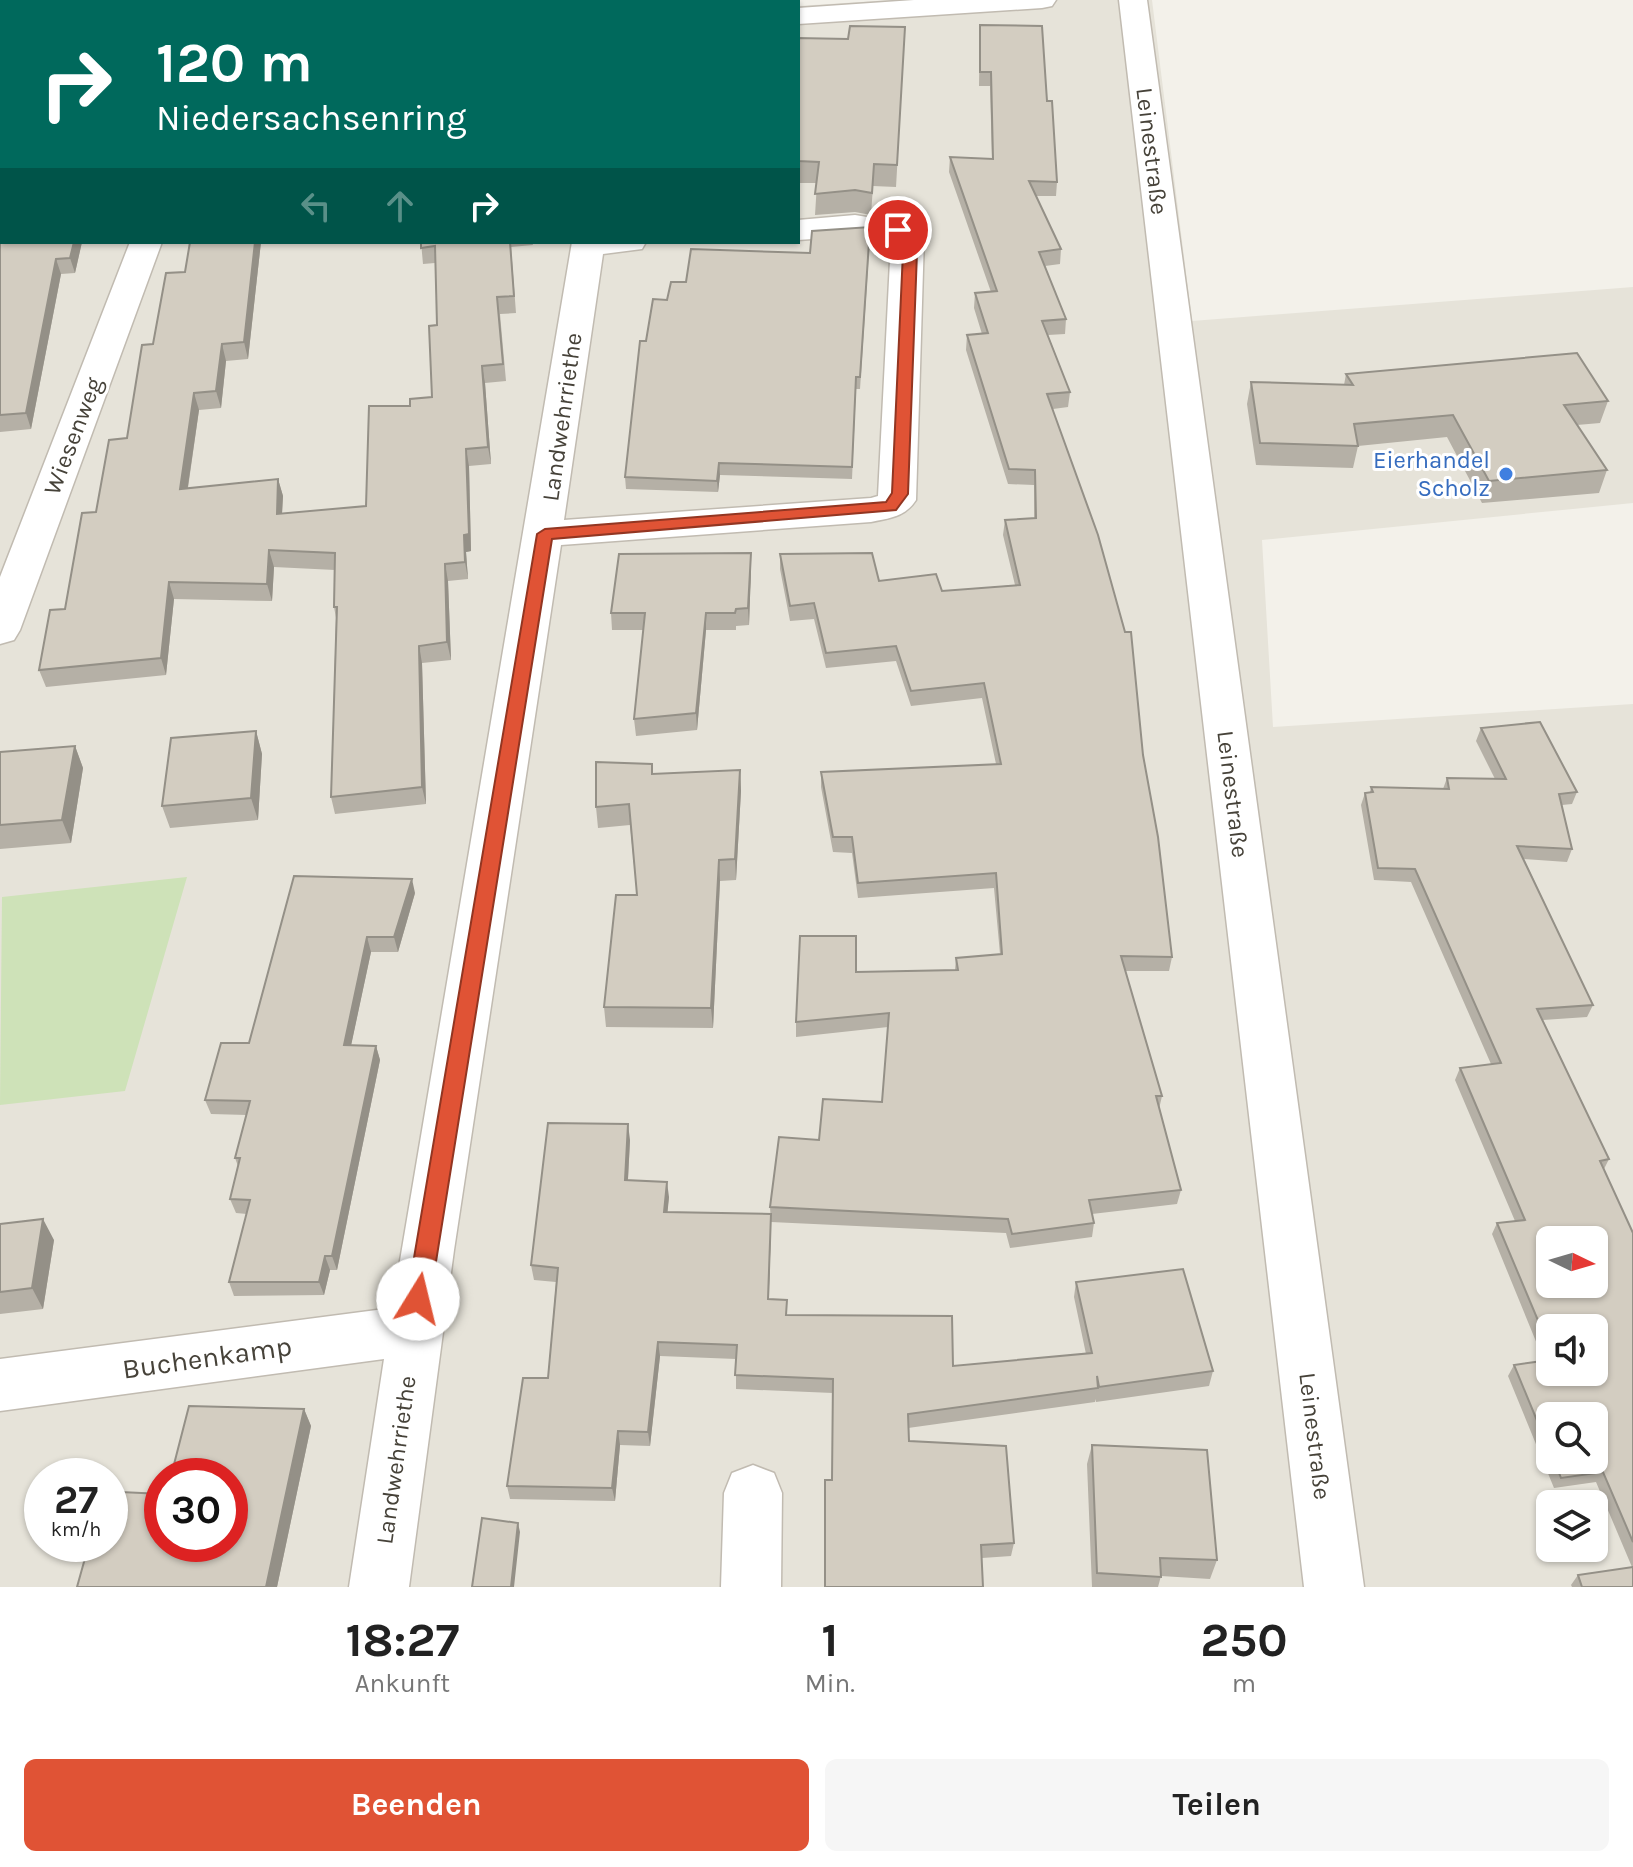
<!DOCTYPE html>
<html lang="de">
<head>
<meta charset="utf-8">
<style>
  :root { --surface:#fff; --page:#f6f6f6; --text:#222; --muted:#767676; --accent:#e05335 }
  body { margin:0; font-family:Karla,sans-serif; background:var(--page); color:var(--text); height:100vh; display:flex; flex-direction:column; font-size:30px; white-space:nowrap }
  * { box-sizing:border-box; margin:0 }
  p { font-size:26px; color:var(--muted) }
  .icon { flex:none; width:44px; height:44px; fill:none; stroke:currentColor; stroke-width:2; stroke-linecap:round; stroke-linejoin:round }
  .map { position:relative; height:1587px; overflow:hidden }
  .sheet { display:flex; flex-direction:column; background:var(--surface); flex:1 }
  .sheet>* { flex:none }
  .banner { position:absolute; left:0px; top:0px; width:800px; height:244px; box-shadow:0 2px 6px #0004; background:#00695c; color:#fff; overflow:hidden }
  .needle { width:52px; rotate:95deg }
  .buttons { position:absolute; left:1536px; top:1226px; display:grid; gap:16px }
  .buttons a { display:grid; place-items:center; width:72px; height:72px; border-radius:12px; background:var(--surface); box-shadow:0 2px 6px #0004; font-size:40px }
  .speed { position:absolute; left:24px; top:1458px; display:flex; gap:16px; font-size:40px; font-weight:700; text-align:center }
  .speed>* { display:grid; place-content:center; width:104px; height:104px; border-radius:50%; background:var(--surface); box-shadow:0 2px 6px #0004; line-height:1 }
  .speed small { font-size:20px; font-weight:400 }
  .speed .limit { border:12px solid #d22; background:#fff; color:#111 }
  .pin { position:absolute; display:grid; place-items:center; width:68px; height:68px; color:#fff; margin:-34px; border:4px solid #fff; border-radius:50%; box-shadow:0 2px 8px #0007 }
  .me { position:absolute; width:88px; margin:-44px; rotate:9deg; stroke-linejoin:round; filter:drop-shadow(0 0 6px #0008) }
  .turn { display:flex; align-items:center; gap:28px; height:168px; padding:0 24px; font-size:36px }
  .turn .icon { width:104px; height:104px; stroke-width:2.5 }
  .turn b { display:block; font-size:56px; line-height:68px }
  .lanes { display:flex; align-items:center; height:76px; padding:0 24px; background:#0003; justify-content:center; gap:40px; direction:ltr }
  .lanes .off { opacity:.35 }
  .eta { display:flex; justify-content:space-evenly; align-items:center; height:136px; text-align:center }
  .eta b { font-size:48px; font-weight:700; line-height:56px }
  .cta { display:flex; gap:16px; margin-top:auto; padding:16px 24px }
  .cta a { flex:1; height:92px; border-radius:12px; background:var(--accent); color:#fff; font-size:32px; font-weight:700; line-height:92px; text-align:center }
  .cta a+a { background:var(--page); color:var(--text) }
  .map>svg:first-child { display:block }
  .residential { fill:#e6e3d9; fill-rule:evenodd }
  .green { fill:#cee2b8 }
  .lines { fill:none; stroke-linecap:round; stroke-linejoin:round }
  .stream { fill:#afcfe8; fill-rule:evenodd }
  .minor-casing { stroke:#c1bbb1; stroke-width:3 }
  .minor { fill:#fff; fill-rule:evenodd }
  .wall { fill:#b5b0a6; fill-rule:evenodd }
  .shaded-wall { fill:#949087 }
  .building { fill:#d3cdc1; stroke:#949087; stroke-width:2; fill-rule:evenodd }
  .route { fill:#e05335; stroke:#923622; stroke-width:2 }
  .shop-dot { fill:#3f7fe0; stroke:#fff; stroke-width:3 }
  .labels { text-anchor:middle; stroke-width:6; stroke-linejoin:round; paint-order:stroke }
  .street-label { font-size:24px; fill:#464239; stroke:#fff }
  .shop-label { font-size:24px; fill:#366cbe; stroke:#fff; text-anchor:end }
  .near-street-label { font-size:28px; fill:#464239; stroke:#fff }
</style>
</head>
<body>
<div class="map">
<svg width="1633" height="1587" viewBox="0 0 1633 1587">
  <rect width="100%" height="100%" fill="#f3f1ea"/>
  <path class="residential" d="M891,0H1152L1192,321L1633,287V503L1262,540L1273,727L1633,704V1587H0V60L2,242H798V6ZM1550,1240H1594V1284H1550ZM1550,1328H1594V1372H1550ZM1550,1416H1594V1460H1550ZM42,1476H110V1544H42ZM162,1476H230V1544H162ZM1550,1504H1594V1548H1550Z"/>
  <path class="green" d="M0,0H622L623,2H2L0,52Z
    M187,877L125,1091L0,1105L2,897Z"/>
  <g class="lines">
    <path class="stream" d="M641,0H651L652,2H642Z"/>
    <defs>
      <path id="minor" d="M914,0H1056L1052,6L1042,8L798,24V8Z
        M1119,0H1147L1364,1587H1304Z
        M0,62H2V80H0Z
        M855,215L908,224L924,237L916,500C905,517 890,518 871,522L561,545L454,1250L409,1587H349L384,1359L0,1411V1359L392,1308L572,242H646L642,249L603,254L564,520L871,498L878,496L891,241L870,235L798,240V220Z
        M130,242H162L20,630L14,640L0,644V577Z
        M753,1465L774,1473L782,1493L781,1587H721L724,1493L732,1473Z"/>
    </defs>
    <use href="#minor" class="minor-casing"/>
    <use href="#minor" class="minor"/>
  </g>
  <path class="wall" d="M980,25L1047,101L1057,182L1056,196H1036L1061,249L1060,264L1045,266L1066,319L1065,334L1048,335L1070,392L1068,407L1053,409L1143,755L1172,957L1169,971H1125L1162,1096L1159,1109L1181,1190L1177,1204L1092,1214L1094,1223L1092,1237L1010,1248L1006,1233L771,1222L770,1207L819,1140L882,1102L888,1027L796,1037V1022L856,972L955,970L956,958L1000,954L994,888L858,898L852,853L833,852L821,787V772L996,764L982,698L911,706L896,661L826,668L814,619L790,621L780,569V554L879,581L942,591L1015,585L1003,535L1005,520L1034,518V485L1008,484L966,350L967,335L982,334L974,308L975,293L991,292L949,172L950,157L992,159L990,86H979Z
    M798,38L904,48L896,187L873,186L871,215L855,212L815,215L817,183H798Z
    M870,238L860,389H856L852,479L720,475L718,492L626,489L625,477L646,341L667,300L686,282Z
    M0,239L2,242H82L75,273L61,274L31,429L0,432Z
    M190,242H261L248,359L226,361L221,408L199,410L188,488L278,479L283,496L282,514L366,506L410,406L432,397L437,325L435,263L423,264L421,242H532L533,245L511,247L516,313L500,314L506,381L485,383L491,464L469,466L471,551L466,552L468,579L448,581L451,660L422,663L426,804L335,814L331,797L336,618L334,607L335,570L274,567L272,601L174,599L166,675L46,687L39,670L65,609L96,512L127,438L153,344L185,272Z
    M1346,374L1608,401L1600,423L1577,425L1607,470L1599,493L1482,503L1447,437L1358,446L1353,468L1256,465L1247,404L1251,382L1344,385Z
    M751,553V570L749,625L736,626V630H706L697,730L636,736L634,719L643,630H612L611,613Z
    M1481,728L1577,792L1572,804L1562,805L1572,849L1567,862L1524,859L1593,1005L1587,1017L1543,1020L1609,1159L1604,1169L1633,1233V1587H1572L1571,1585L1578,1575L1632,1567L1596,1482L1554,1488L1508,1376L1514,1365L1544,1361L1492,1234L1497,1223L1515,1221L1455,1080L1460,1068L1491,1064L1411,882L1374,880L1361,805L1365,793L1370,792L1371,787L1443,789L1447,778L1495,779L1476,741ZM1550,1328L1594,1372H1550ZM1550,1416L1594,1460H1550Z
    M256,731L262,754L258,820L170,828L162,806Z
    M75,746L83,768L71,843L0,849V752Z
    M740,770L741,791L736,880L720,881L713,1028L606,1027L604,1007L637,895L630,825L598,828L596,807L652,774Z
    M415,893L398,952H371L351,1045L376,1046L380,1060L337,1270H330L324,1295L234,1296L229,1282L247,1214L236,1213L230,1199L238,1166L235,1158L247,1115L211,1114L205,1100L249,1043Z
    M630,1140L628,1180L669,1197L667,1212L771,1214L769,1299L787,1300V1315L953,1366L1086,1354L1074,1297L1076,1282L1213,1371L1209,1386L1096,1402L1095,1399V1402L908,1428L909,1441L1014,1543L1011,1556L982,1558L832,1480L833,1393L736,1389V1359L660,1356L650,1446L620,1445L615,1501L510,1499L507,1486L548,1378L556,1282L534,1280L531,1265Z
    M0,1224L54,1240L43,1309L0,1314Z
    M189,1406L304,1409L311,1426L277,1587H77L86,1556L78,1544H110V1503H118L121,1492L162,1494V1544H230V1476H171Z
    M1092,1445L1217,1560L1210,1579L1161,1576L1158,1587H1092L1087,1464Z"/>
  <path class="shaded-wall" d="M74,242H82L75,273L70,258Z
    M255,242H261L248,359L244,342Z
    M56,259L61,274L31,429L26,413Z
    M222,344L226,361L221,408L216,391Z
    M482,366L485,383L491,464L488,447Z
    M194,393L199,410L185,506L180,489Z
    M466,449L469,466L471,551L466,552L468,579L465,562L464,535Z
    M719,463L720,475L718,492L717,481Z
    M278,479L283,496L281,531L277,514Z
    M269,550L274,567L272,601L267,584Z
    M751,553V570L749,625L748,608Z
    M445,564L448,581L451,660L447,642Z
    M169,582L174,599L166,675L161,658Z
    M706,613V630L697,730L696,713Z
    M419,646L422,663L426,804L422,787Z
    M256,731L262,754L258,820L251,798Z
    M75,746L83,768L71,843L62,820Z
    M740,770L741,791L736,880L735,859Z
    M719,860L720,881L713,1028L711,1008Z
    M412,879L415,893L398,952L394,937Z
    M367,937L371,952L348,1060L344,1045Z
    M376,1046L380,1060L337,1270L332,1256Z
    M628,1124L630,1140L627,1196L625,1180Z
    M667,1182L669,1197L666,1228L664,1212Z
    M771,1214V1230L768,1314V1299Z
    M43,1219L54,1240L43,1309L32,1288Z
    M325,1256L330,1270L324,1295L319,1282Z
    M658,1342L660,1356L650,1446L648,1432Z
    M304,1409L311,1426L277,1587H266Z
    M618,1431L620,1445L615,1501L612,1488Z
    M518,1523L520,1532L514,1587H511Z"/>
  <path class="building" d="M980,25L1042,26L1047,101H1052L1057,182L1029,181L1061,249L1039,252L1066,319L1042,321L1070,392L1047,394L1098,535L1125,632H1131L1143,755L1158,837L1172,957L1121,956L1162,1096H1156L1181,1190L1089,1200L1094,1223L1012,1234L1008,1219L770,1207L779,1137L819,1140L823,1099L882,1102L889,1013L796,1022L800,936H856V972L958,970L956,958L1002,954L996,873L858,883L852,837H833L821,772L1001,764L984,683L911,691L896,646L826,653L814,603L790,606L780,554L872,553L879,581L936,574L942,591L1020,585L1005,520L1036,518L1035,470L1009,469L967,335L988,333L975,293L997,291L950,157L993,159L991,72H980Z
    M850,26L905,27L897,165L874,164L872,193L855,190L815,194L819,162L798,161V38L848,39Z
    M870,227L860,377H856L852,467L719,463L717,481L625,477L640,341H646L653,299L667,300L671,282H686L691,249L810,253L812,231Z
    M0,239H2V242H74L70,258L56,259L26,413L0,415Z
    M190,242H255L244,342L222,344L216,391L194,393L180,489L278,479L277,514L366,506L369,406H410V399L432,397L429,326L437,325L435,246L421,248V242H510L514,296L497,297L503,364L482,366L488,447L466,449L469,534L464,535L465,562L445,564L447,642L419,646L422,787L331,797L337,607H334L335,553L269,550L267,584L169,582L161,658L39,670L50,610L65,609L82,513L96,512L109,440L127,438L142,345L153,344L166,273L185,272Z
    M1577,353L1608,401L1564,405L1607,470L1489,481L1453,415L1354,424L1358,446L1260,443L1251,382L1353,385L1346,374Z
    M751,553L748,608L736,609L735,613H706L696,713L634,719L645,613H611L619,554Z
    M1540,722L1577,792L1559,794L1572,849L1517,846L1593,1005L1537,1009L1609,1159L1600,1161L1633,1233V1542L1603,1472L1561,1478L1554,1460H1594V1416H1550V1452L1514,1365L1550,1360V1372H1594V1328H1550V1349L1497,1223L1525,1220L1460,1068L1501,1063L1415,869L1378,868L1365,793L1373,792L1371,787L1449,789L1447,778L1506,779L1481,728ZM1550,1240H1594V1284H1550Z
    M256,731L251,798L162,806L171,738Z
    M75,746L62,820L0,825V752Z
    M596,762L652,764V774L740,770L735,859L719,860L711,1008L604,1007L616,895H637L629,804L596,807Z
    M294,876L412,879L394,937H367L344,1045L376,1046L332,1256H325L319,1282H229L250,1200L230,1199L240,1158H235L250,1101L205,1100L221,1043H249Z
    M548,1123L628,1124L625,1180L667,1182L664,1212L771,1214L768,1299L787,1300L786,1315L952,1316L953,1366L1092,1353L1076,1282L1183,1269L1213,1371L1099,1387L1097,1376L1098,1388L908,1414L909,1441L1006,1446L1014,1543L981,1545L983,1587H825V1480H832L833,1379L735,1375L737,1345L658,1342L648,1432L618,1431L612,1488L507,1486L523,1378H548L558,1268L531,1265Z
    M43,1219L32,1288L0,1292V1224Z
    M189,1406L304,1409L266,1587H77L89,1544H110V1503H118L121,1492L162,1494V1544H230V1476H171Z
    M1092,1445L1207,1450L1217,1560L1160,1558L1161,1577L1097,1573Z
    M482,1518L518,1523L511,1587H472Z
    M1633,1567V1587H1582L1578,1575Z"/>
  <path class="route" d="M898,226L913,235L917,252L908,494L896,510L552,539L430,1299L426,1307L418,1310L410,1307L407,1299L537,534L545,529L886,502L892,493L903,252L902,239L892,230Z"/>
  <circle class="shop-dot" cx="1506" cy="474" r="8"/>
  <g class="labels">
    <g class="street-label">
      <text transform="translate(1152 151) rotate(83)" y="8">Leinestraße</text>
      <text transform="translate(562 417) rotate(-82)" y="8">Landwehrriethe</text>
      <text transform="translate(73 436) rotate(-69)" y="8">Wiesenweg</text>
      <text transform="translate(1233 794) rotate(83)" y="8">Leinestraße</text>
      <text transform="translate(1315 1436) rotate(83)" y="8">Leinestraße</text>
      <text transform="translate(396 1460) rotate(-82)" y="8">Landwehrriethe</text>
    </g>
    <g class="shop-label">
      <text x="1490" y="468">Eierhandel<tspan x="1490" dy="28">Scholz</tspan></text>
    </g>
    <g class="near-street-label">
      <text transform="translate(207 1357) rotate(-8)" y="10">Buchenkamp</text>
    </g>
  </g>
</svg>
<div class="buttons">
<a><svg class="needle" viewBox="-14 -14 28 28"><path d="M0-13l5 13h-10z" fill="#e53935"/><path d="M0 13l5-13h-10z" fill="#767676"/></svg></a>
<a><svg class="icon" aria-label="sound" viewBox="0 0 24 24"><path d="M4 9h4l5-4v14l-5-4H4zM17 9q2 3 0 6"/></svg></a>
<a><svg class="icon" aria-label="search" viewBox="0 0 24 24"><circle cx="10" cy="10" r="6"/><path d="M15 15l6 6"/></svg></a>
<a><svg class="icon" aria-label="layers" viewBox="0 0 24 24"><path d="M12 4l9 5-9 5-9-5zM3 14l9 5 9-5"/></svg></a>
</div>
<div class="speed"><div>27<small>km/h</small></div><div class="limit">30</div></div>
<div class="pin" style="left:898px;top:230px;background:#d93025"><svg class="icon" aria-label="arrive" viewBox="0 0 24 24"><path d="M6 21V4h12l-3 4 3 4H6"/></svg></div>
<svg class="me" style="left:418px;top:1299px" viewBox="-20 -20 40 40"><circle r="19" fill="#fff"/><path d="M0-13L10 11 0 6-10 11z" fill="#e05335"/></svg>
<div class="banner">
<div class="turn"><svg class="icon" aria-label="right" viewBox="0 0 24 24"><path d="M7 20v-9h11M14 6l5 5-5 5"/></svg><div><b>120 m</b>Niedersachsenring</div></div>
<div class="lanes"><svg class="icon off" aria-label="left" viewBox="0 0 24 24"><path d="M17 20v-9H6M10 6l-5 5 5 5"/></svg><svg class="icon off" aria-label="ahead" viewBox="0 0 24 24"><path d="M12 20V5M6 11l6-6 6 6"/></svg><svg class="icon" aria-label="right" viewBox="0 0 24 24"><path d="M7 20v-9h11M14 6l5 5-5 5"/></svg></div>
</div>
</div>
<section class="sheet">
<div class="eta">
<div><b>18:27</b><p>Ankunft</p></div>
<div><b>1</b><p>Min.</p></div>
<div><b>250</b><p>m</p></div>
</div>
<div class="cta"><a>Beenden</a><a>Teilen</a></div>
</section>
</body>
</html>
